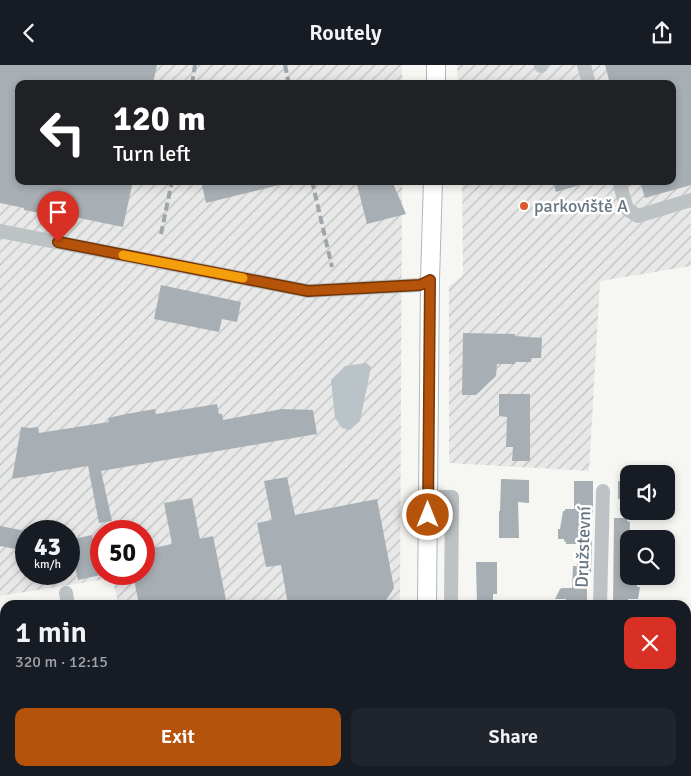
<!DOCTYPE html>
<html lang="en">
<head>
<meta charset="utf-8">
<style>
  :root { --surface:#171b24; --page:#20242c; --text:#f1f3f6; --muted:#9ea1a6; --accent:#b45309 }
  body { margin:0; font-family:Signika,sans-serif; background:var(--page); color:var(--text); height:100vh; display:flex; flex-direction:column; font-size:19px; white-space:nowrap }
  * { box-sizing:border-box; margin:0 }
  p { font-size:16px; color:var(--muted) }
  .icon { flex:none; width:28px; height:28px; fill:none; stroke:currentColor; stroke-width:2; stroke-linecap:round; stroke-linejoin:round }
  .map { position:relative; flex:1; overflow:hidden }
  .drawer { position:absolute; left:0px; top:535px; width:691px; height:176px; display:flex; flex-direction:column; background:var(--surface); border-radius:15px 15px 0 0; box-shadow:0 2px 8px #0003 }
  .drawer>* { flex:none }
  .guide { position:absolute; left:15px; top:15px; width:661px; height:105px; border-radius:10px; box-shadow:0 2px 8px #0003; background:#202124; color:#fff; overflow:hidden }
  .tools { position:absolute; left:620px; top:400px; display:grid; gap:10px }
  .tools a { display:grid; place-items:center; width:55px; height:55px; border-radius:10px; background:var(--surface); box-shadow:0 2px 8px #0003; font-size:25px }
  .speed { position:absolute; left:15px; top:455px; display:flex; gap:10px; font-size:25px; font-weight:700; text-align:center }
  .speed>* { display:grid; place-content:center; width:65px; height:65px; border-radius:50%; background:var(--surface); box-shadow:0 2px 8px #0003; line-height:1 }
  .speed small { font-size:12px; font-weight:400 }
  .speed .limit { border:8px solid #d22; background:#fff; color:#111 }
  .pin { position:absolute; display:grid; place-items:center; width:42px; height:42px; color:#fff; margin:-51px -21px; border-radius:50% 50% 50% 0; rotate:-45deg; box-shadow:0 0 5px #0007 }
  .pin .icon { rotate:45deg }
  .me { position:absolute; width:55px; margin:-28px; rotate:0deg; stroke-linejoin:round; filter:drop-shadow(0 0 4px #0008) }
  .turn { display:flex; align-items:center; gap:18px; height:105px; padding:0 15px; font-size:22px }
  .turn .icon { width:65px; height:65px; stroke-width:2.5 }
  .turn b { display:block; font-size:35px; line-height:42px }
  .round { display:grid; place-items:center; flex:none; width:52px; height:52px; border-radius:10px; background:var(--page) }
  .head { display:flex; align-items:center; justify-content:space-between; height:85px; padding:0 15px }
  h1 { font-size:30px; font-weight:600; line-height:38px }
  .button { display:flex; gap:10px; margin-top:auto; padding:10px 15px }
  .button a { flex:1; height:58px; border-radius:10px; background:var(--accent); color:#fff; font-size:20px; font-weight:600; line-height:58px; text-align:center }
  .button a+a { background:var(--page); color:var(--text) }
  header { display:flex; justify-content:space-between; align-items:center; height:65px; padding:0 15px; background:var(--surface); font-size:22px; font-weight:600 }
  .map>svg:first-child { display:block }
  .industrial { fill:url(#industrial-furrows); fill-rule:evenodd }
  .water { fill:#b9c3c8 }
  .building { fill:#a7afb4 }
  .lines { fill:none; stroke-linecap:round; stroke-linejoin:round }
  .major-casing { stroke:#b1b6ba; stroke-width:20 }
  .minor { stroke:#bdc2c5; stroke-width:14 }
  .major { stroke:#fff; stroke-width:18 }
  .rail { stroke:#9fa6ab; stroke-width:4; stroke-dasharray:8 4; stroke-linecap:butt }
  .route-casing { stroke:#753606; stroke-width:12 }
  .route { stroke:#b45309; stroke-width:9 }
  .slow { stroke:#f59e0b; stroke-width:9 }
  .poi-dot { fill:#dd582d; stroke:#fff; stroke-width:2 }
  .labels { text-anchor:middle; stroke-width:5; stroke-linejoin:round; paint-order:stroke }
  .poi-label { font-size:18px; fill:#677683; stroke:#fff; text-anchor:start }
  .street-label { font-size:18px; fill:#677683; stroke:#fff }
</style>
</head>
<body>
<header><svg class="icon" aria-label="back" viewBox="0 0 24 24"><path d="M15 5l-7 7 7 7"/></svg>Routely<svg class="icon" aria-label="share" viewBox="0 0 24 24"><path d="M12 15V3M7 8l5-5 5 5M5 13v7h14v-7"/></svg></header>
<div class="map">
<svg width="691" height="711" viewBox="0 0 691 711">
  <defs>
    <pattern id="industrial-furrows" width="10" height="10" patternUnits="userSpaceOnUse" patternTransform="scale(1.25)"><rect width="10" height="10" fill="#e7e8e7"/><path d="M-1 1l2-2M0 10L10 0M9 11l2-2" fill="none" stroke="#bfc1c1"/></pattern>
  </defs>
  <rect width="100%" height="100%" fill="#f6f7f3"/>
  <path class="industrial" d="M0,0H402V19H19V116H402L400,540H119L112,513L0,531ZM26,466H69V509H26ZM101,466H144V509H101Z
    M457,0H691V201L600,216L589,406L449,398V221L463,210L462,116H672V19H458Z
    M158,706H399L398,711H159Z"/>
  <path class="water" d="M366,298L371,302L360,356L350,365L342,363L335,353L331,315L345,301Z"/>
  <path class="building" d="M0,0H157L153,19H19V116H133L123,162L50,147V150L24,145V143L0,138Z
    M605,0H691V120L645,133L640,116H672V19H610Z
    M201,116H279V120L206,138Z
    M356,116H392L406,149L367,159Z
    M553,116H583V119L556,127Z
    M161,220L241,237L237,257L222,254L219,267L154,254Z
    M463,268L515,269V271L542,273L541,293H531V297H515V299H497L496,311L476,330H462Z
    M499,329H530V396H512L513,382H506L507,352L499,351Z
    M217,339L219,349H222L223,355L282,344L313,345L317,369L101,406L112,456L99,458L88,401L12,414L21,362L29,363L38,362L39,368L109,357L108,353L126,349L155,344L156,349Z
    M287,412L295,450L377,434L394,523L383,540H288L281,500L266,502L257,458L272,455L264,416Z
    M501,414L529,415V438L518,437L519,473H499V446H500Z
    M574,416H593V449H588L587,475H592L591,508H587V540H568L566,539V534H555L560,524L562,523H572L573,501H577L578,479H566V477L564,476V474H558V464H560L563,446H565V444H574Z
    M618,416L629,417V434H618Z
    M192,433L200,474L213,471L227,540H139L133,509H144V485L172,479L164,438Z
    M614,453H627V456L630,457L629,487H625V511H628V520H637V522H640L638,534H628V540H613Z
    M0,461L26,466V486L0,481Z
    M92,470L101,510L78,515L69,475Z
    M476,497H497V529H493V540H477Z"/>
  <g class="lines">
    <defs>
      <path id="major" d="M436,19V0
        M427,540L430,215L433,116
        M420,711L421,706"/>
    </defs>
    <use href="#major" class="major-casing"/>
    <path class="minor" d="M541,0V1
      M584,0L589,19
      M619,116L627,144L638,151L691,135
      M0,166L308,226L420,220L430,215
      M428,432H452L451,540
      M66,528L68,540
      M600,540L603,426
      M0,654L5,677
      M686,689H691
      M12,706L13,711
      M105,706L106,711
      M448,711L449,706
      M479,711L495,706"/>
    <use href="#major" class="major"/>
    <path class="rail" d="M285,0L289,19
      M192,19L195,0
      M312,116L332,202
      M161,169L172,116"/>
  </g>
  <g class="lines">
    <defs>
      <path id="route" d="M58,177L308,226L420,220L430,215L428,450"/>
    </defs>
    <use href="#route" class="route-casing"/>
    <use href="#route" class="route"/>
    <path class="slow" d="M123,190L243,213"/>
  </g>
  <circle class="poi-dot" cx="524" cy="141" r="5"/>
  <g class="labels">
    <g class="poi-label">
      <text x="534" y="147">parkoviště A</text>
    </g>
    <g class="street-label">
      <text transform="translate(583 482) rotate(-88)" y="6">Družstevní</text>
    </g>
  </g>
</svg>
<div class="tools">
<a><svg class="icon" aria-label="sound" viewBox="0 0 24 24"><path d="M4 9h4l5-4v14l-5-4H4zM17 9q2 3 0 6"/></svg></a>
<a><svg class="icon" aria-label="search" viewBox="0 0 24 24"><circle cx="10" cy="10" r="6"/><path d="M15 15l6 6"/></svg></a>
</div>
<div class="speed"><div>43<small>km/h</small></div><div class="limit">50</div></div>
<div class="pin" style="left:58px;top:177px;background:#d93025"><svg class="icon" aria-label="arrive" viewBox="0 0 24 24"><path d="M6 21V4h12l-3 4 3 4H6"/></svg></div>
<svg class="me" style="left:428px;top:450px" viewBox="-20 -20 40 40"><circle r="17" fill="#b45309" stroke="#fff" stroke-width="3"/><path d="M0-11L8 9 0 5-8 9z" fill="#fff"/></svg>
<div class="guide">
<div class="turn"><svg class="icon" aria-label="left" viewBox="0 0 24 24"><path d="M17 20v-9H6M10 6l-5 5 5 5"/></svg><div><b>120 m</b>Turn left</div></div>
</div>
<section class="drawer">
<div class="head"><div><h1>1 min</h1><p>320 m · 12:15</p></div><a class="round" style="background:#d93025;color:#fff"><svg class="icon" aria-label="close" viewBox="0 0 24 24"><path d="M6 6l12 12M18 6L6 18"/></svg></a></div>
<div class="button"><a>Exit</a><a>Share</a></div>
</section>
</div>
</body>
</html>
